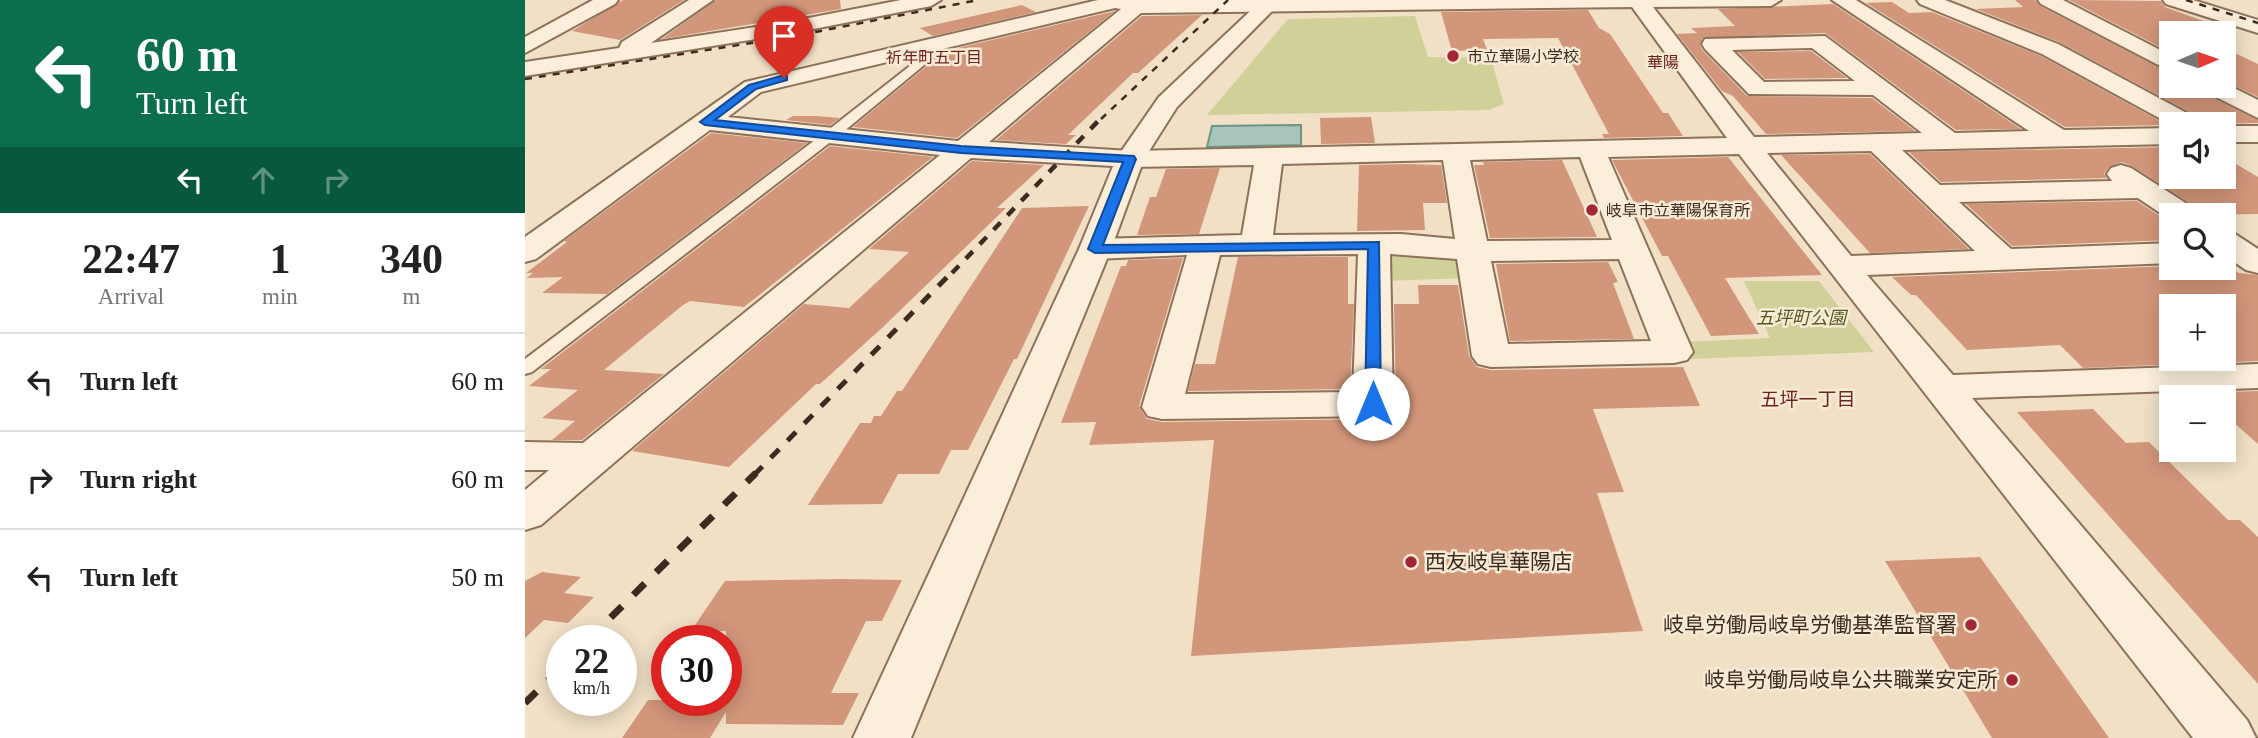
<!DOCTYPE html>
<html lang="en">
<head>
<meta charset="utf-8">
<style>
  :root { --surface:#fff; --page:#f2f2f2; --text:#222; --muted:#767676; --line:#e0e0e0 }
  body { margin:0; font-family:"Times New Roman","Noto Sans JP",serif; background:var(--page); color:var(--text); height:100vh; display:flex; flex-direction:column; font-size:26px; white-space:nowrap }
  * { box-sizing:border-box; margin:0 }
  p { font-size:23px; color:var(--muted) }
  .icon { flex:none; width:38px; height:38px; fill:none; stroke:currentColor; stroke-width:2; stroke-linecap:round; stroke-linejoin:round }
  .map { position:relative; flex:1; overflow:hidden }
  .sheet { display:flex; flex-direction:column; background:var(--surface); width:525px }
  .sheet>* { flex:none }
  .hud { background:#0b6e4f; color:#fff; overflow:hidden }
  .needle { width:46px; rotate:88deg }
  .fabs { position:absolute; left:1634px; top:21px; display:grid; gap:14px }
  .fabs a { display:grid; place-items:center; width:77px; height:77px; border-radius:0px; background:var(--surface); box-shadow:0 4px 18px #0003; font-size:35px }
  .speed { position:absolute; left:21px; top:625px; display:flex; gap:14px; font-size:35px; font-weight:700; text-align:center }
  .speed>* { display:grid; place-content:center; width:91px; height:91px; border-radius:50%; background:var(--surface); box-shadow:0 4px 18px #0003; line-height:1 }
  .speed small { font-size:18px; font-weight:400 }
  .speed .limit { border:10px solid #d22; background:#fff; color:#111 }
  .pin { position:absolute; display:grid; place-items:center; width:60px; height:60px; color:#fff; margin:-72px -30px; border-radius:50% 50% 50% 0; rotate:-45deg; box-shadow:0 0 7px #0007 }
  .pin .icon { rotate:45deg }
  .me { position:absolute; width:77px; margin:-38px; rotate:0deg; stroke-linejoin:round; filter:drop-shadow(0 0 5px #0008) }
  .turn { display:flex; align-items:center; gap:24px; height:147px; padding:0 21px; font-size:32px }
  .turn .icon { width:91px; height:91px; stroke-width:2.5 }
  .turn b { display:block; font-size:49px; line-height:60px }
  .lanes { display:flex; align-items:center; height:66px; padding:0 21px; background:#0003; justify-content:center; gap:35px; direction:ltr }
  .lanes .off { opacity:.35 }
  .eta { display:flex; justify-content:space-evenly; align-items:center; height:119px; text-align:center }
  .eta b { font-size:42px; font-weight:600; line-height:49px }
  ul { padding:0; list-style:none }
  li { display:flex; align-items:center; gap:21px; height:98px; padding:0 21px; border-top:2px solid var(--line) }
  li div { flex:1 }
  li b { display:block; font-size:26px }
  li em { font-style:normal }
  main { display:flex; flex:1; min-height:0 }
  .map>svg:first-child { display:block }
  .green { fill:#d0d199 }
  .water { fill:#a8c5b9; stroke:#6d9487; stroke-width:2 }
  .building { fill:#d2967a; fill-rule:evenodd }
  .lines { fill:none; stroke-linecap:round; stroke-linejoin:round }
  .service-casing { stroke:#8e715a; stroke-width:4 }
  .minor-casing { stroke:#8e715a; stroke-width:4 }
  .tertiary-casing { stroke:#8e715a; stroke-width:4 }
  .service { fill:#fbeeda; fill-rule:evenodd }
  .minor { fill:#fbeeda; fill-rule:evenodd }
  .tertiary { fill:#fbeeda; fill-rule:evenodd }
  .rail-far3 { stroke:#3e2b1f; stroke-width:2.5; stroke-dasharray:7 7; stroke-linecap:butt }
  .rail-far2 { stroke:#3e2b1f; stroke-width:4.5; stroke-dasharray:10 10; stroke-linecap:butt }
  .rail-far1 { stroke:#3e2b1f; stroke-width:5; stroke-dasharray:12 12; stroke-linecap:butt }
  .rail { stroke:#3e2b1f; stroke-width:7; stroke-dasharray:16 16; stroke-linecap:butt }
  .route { fill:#1a73e8; stroke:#114b97; stroke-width:2 }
  .poi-dot { fill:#a22633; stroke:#f8ebd6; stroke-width:2.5 }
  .labels { text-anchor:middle; stroke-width:5; stroke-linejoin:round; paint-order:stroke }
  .far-poi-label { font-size:16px; fill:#3e2b1f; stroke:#f8ebd6; text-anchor:start }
  .far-neighbourhood-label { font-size:16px; fill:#6d241b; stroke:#f8ebd6 }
  .park-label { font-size:18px; font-style:italic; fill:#535b24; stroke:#f8ebd6 }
  .neighbourhood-label { font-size:19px; fill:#6d241b; stroke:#f8ebd6 }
  .near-poi-label { font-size:21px; fill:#3e2b1f; stroke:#f8ebd6; text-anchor:end }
</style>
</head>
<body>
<main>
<section class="sheet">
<div class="hud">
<div class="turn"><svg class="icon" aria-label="left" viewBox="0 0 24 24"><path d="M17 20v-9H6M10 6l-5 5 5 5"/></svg><div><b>60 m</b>Turn left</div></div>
<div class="lanes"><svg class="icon" aria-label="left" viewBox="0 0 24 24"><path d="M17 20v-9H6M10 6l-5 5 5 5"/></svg><svg class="icon off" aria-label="ahead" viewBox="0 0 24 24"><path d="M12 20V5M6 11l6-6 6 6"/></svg><svg class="icon off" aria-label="right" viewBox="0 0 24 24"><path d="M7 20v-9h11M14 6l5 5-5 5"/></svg></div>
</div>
<div class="eta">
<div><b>22:47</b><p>Arrival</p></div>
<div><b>1</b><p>min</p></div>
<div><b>340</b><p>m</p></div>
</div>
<ul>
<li><svg class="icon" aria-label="left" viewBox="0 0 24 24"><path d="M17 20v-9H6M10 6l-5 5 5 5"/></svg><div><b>Turn left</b></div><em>60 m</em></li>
<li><svg class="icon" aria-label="right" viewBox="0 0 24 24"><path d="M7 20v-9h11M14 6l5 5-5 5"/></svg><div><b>Turn right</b></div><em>60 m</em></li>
<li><svg class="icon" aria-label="left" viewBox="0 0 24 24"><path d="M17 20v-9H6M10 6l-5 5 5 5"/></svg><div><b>Turn left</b></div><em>50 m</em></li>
</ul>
</section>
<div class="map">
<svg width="1733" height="738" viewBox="0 0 1733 738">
  <rect width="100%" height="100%" fill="#f1e0c6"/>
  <path class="green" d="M890,16L903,57L951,58L967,62L979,104L964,110L682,115L763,19Z
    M860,250L939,256L942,278L860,281Z
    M1219,281H1294L1349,352L1164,359L1157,342L1245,338Z"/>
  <path class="water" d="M776,125V145L682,147L687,126Z"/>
  <path class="building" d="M98,0H159L95,40L47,31Z
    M191,0H315L316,9L137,39Z
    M1490,0H1510L1515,6L1647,74V86H1672L1678,93L1733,120V123L1680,124L1674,117L1534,42L1451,9L1498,7Z
    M1544,0L1636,1L1640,7L1706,31L1647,33V53Z
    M1367,2L1384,13L1407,12L1516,56L1642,125L1540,127L1341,3Z
    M1308,4L1496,129L1431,130L1300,33L1178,38L1175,45L1178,51L1222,96L1347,98L1390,131L1241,134L1208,96L1197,91L1152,34L1172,33L1166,28L1210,26L1193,9Z
    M497,5L511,12L408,36L395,28Z
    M1063,10L1074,28L1085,34L1138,113H1143L1158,136L1079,138L1077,134H1084L1033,38L958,39L962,50L927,51L916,12Z
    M590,11L432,138L328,127L420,51Z
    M677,15L613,73H608L543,135H551L541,144L471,140L617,16Z
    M1699,48L1733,64V97L1699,81Z
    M1286,51L1322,78L1240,79L1213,52Z
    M268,116H291L315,118L305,125L261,120Z
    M846,117L850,143L796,144L795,118Z
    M186,133L282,143L82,294L17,293L38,277L2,278L8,273H1L42,242L39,241Z
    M305,146L408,157L219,307L165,301L158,305L79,370L139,374L57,440H27L50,421L17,418L53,390L4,386L26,369H16Z
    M1647,147V177H1699V157L1733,177V214L1677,215L1671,207L1607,166L1597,162L1584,167L1579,174L1582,178L1416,182L1384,152Z
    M1345,154L1444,249L1345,253L1256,155Z
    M1203,157L1297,275L1200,278L1234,334L1186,336L1143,256H1137L1087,160Z
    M1037,160L1072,237L965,238L949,165H959L958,162Z
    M447,161L519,165L472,208H481L358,327L295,384H291L204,467L107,451L279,304L324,308L384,252L344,249Z
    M882,164L916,165L922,203H898L900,230L832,231L834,165Z
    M695,168L674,234L612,235L625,197H631L641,169Z
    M1612,201L1642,221H1635L1647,229V240L1487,246L1441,204Z
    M564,206L492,359H489L443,450H426L414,474H373L357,504L283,505L335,423H346L349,416H356L372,391H377L497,208Z
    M713,257H823V304H829L825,389L663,391L670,364H690Z
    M658,258L614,406L622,419L637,422L848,419L863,416L871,404L869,304H894L893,285H933L944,356L952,367L966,370L1158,367L1175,406L1068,409L1099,492L1072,493L1118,631L666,656L689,440L564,445L571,422L536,423L596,266H601L603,260Z
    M1083,262L1093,282L1088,283L1109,339L985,341L971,264Z
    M1699,263L1714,273L1733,275V361L1558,368L1535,345L1442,350L1391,295H1386L1367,277L1647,266V268H1699ZM1647,306H1699V359H1647Z
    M1733,391V444L1699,414V392Z
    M1568,409L1601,443L1624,442L1703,520H1715L1733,537V684L1492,412Z
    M1455,557L1502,622L1584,738H1467L1360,561Z
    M17,572L56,577L39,593L69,597L43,623L19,620L0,638V581Z
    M317,579L377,580L357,621H341L306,693H334L318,725L201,724V712L185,738H97L123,700H201V631H166L200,581Z"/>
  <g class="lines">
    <defs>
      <path id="service" d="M418,40L427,42L312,137L7,372L0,374V359L302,131Z"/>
      <path id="minor" d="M68,0H93L90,4L0,53V37Z
        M164,0H188L126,43L263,22L376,0H416L406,6L263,34L0,76V62L94,48L97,42Z
        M573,0H1256L1246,6L1128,7L1229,137L1397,133L1348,95L1224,94L1180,49L1177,44L1180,39L1300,36L1430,133L1504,131L1307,0H1331L1539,130L1647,128V144L1377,150L1415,185L1587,181L1582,174L1586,168L1596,165L1606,168L1670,209L1674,215H1647V221L1613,198L1434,202L1486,249L1647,243V263L1342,275L1428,375L1733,364V388L1447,398L1722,720L1731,738H1668L1214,154L1083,157L1168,352L1162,360L1149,363L966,367L953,364L947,356L932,259L865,254L868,404L862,413L848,416L637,419L623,416L617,407L662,255L570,259L559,256L554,249L559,242L570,239L717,235L729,165L605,167L446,158L16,525L0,530V490L24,470H0V442L58,443L415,155L185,130L11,259L0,262V237L220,82ZM1107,7L1202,138L605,151L464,142L616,13ZM590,8L596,9L433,141L203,117L236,92ZM1287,48L1330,81L1239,82L1207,50ZM1346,151L1450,251L1326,256L1242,153ZM1055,157L1087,240L962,241L945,160ZM918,160L930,239L876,234L748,235L757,164ZM833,254L828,392L660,394L695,255ZM1094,259L1126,341L983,344L966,261Z
        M1392,0H1420L1533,44L1673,119L1677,124L1647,125L1517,54L1395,4Z
        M1638,0H1668L1733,20V33L1641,4Z
        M1699,126H1733V142H1699Z
        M1699,231L1710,234L1733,249V273L1721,270L1699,255Z"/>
      <path id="tertiary" d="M737,0H758L652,107L619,159L586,249L386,738H328L554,249L591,159L634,97Z
        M1513,0H1538L1647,56V72L1516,4Z
        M1699,83L1733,100V118L1679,91L1675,86H1699Z"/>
    </defs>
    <use href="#service" class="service-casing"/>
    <use href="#minor" class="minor-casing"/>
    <use href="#tertiary" class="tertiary-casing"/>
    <use href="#service" class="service"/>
    <use href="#minor" class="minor"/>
    <use href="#tertiary" class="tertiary"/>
    <path class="rail-far3" d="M1661,0L1733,23
      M0,79L270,36L453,0
      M576,119L703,0"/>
    <path class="rail-far2" d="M427,273L577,117"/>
    <path class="rail-far1" d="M229,475L428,271"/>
    <path class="rail" d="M63,640L231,473
      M0,703L37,667"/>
  </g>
  <path class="route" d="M259,75L262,76V80L231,89L190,120L436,146L609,156L611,159L578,245L854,242L856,404L848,409L840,404L843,249L570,253L563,249L598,162L436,153L180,125L175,122L224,85Z"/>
  <g class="poi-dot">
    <circle cx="928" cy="56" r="7"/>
    <circle cx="1067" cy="210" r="7"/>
    <circle cx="886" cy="562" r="7"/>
    <circle cx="1446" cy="625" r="7"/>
    <circle cx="1487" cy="680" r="7"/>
  </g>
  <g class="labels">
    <g class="far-poi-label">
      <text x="942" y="62">市立華陽小学校</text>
      <text x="1081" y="216">岐阜市立華陽保育所</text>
    </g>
    <g class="far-neighbourhood-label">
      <text x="409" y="63">祈年町五丁目</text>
      <text x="1138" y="68">華陽</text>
    </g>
    <g class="park-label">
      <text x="1276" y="324">五坪町公園</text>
    </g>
    <g class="neighbourhood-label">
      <text x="1283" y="406">五坪一丁目</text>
    </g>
    <g class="near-poi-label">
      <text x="900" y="569" text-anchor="start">西友岐阜華陽店</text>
      <text x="1432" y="632">岐阜労働局岐阜労働基準監督署</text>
      <text x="1473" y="687">岐阜労働局岐阜公共職業安定所</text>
    </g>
  </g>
</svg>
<div class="fabs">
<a><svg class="needle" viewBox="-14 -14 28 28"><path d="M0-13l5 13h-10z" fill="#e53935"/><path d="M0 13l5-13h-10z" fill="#767676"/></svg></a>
<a><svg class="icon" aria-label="sound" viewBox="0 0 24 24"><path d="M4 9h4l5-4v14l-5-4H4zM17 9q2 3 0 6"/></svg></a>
<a><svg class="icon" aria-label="search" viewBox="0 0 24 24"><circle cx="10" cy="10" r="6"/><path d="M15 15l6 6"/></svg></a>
<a>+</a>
<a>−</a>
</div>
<div class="speed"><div>22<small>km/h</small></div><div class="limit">30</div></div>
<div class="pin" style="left:259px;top:78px;background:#d93025"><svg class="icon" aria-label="arrive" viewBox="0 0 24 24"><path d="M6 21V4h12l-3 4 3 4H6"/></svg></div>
<svg class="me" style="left:848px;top:404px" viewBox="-20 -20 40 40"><circle r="19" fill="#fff"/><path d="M0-13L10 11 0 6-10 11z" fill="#1a73e8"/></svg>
</div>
</main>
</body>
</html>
